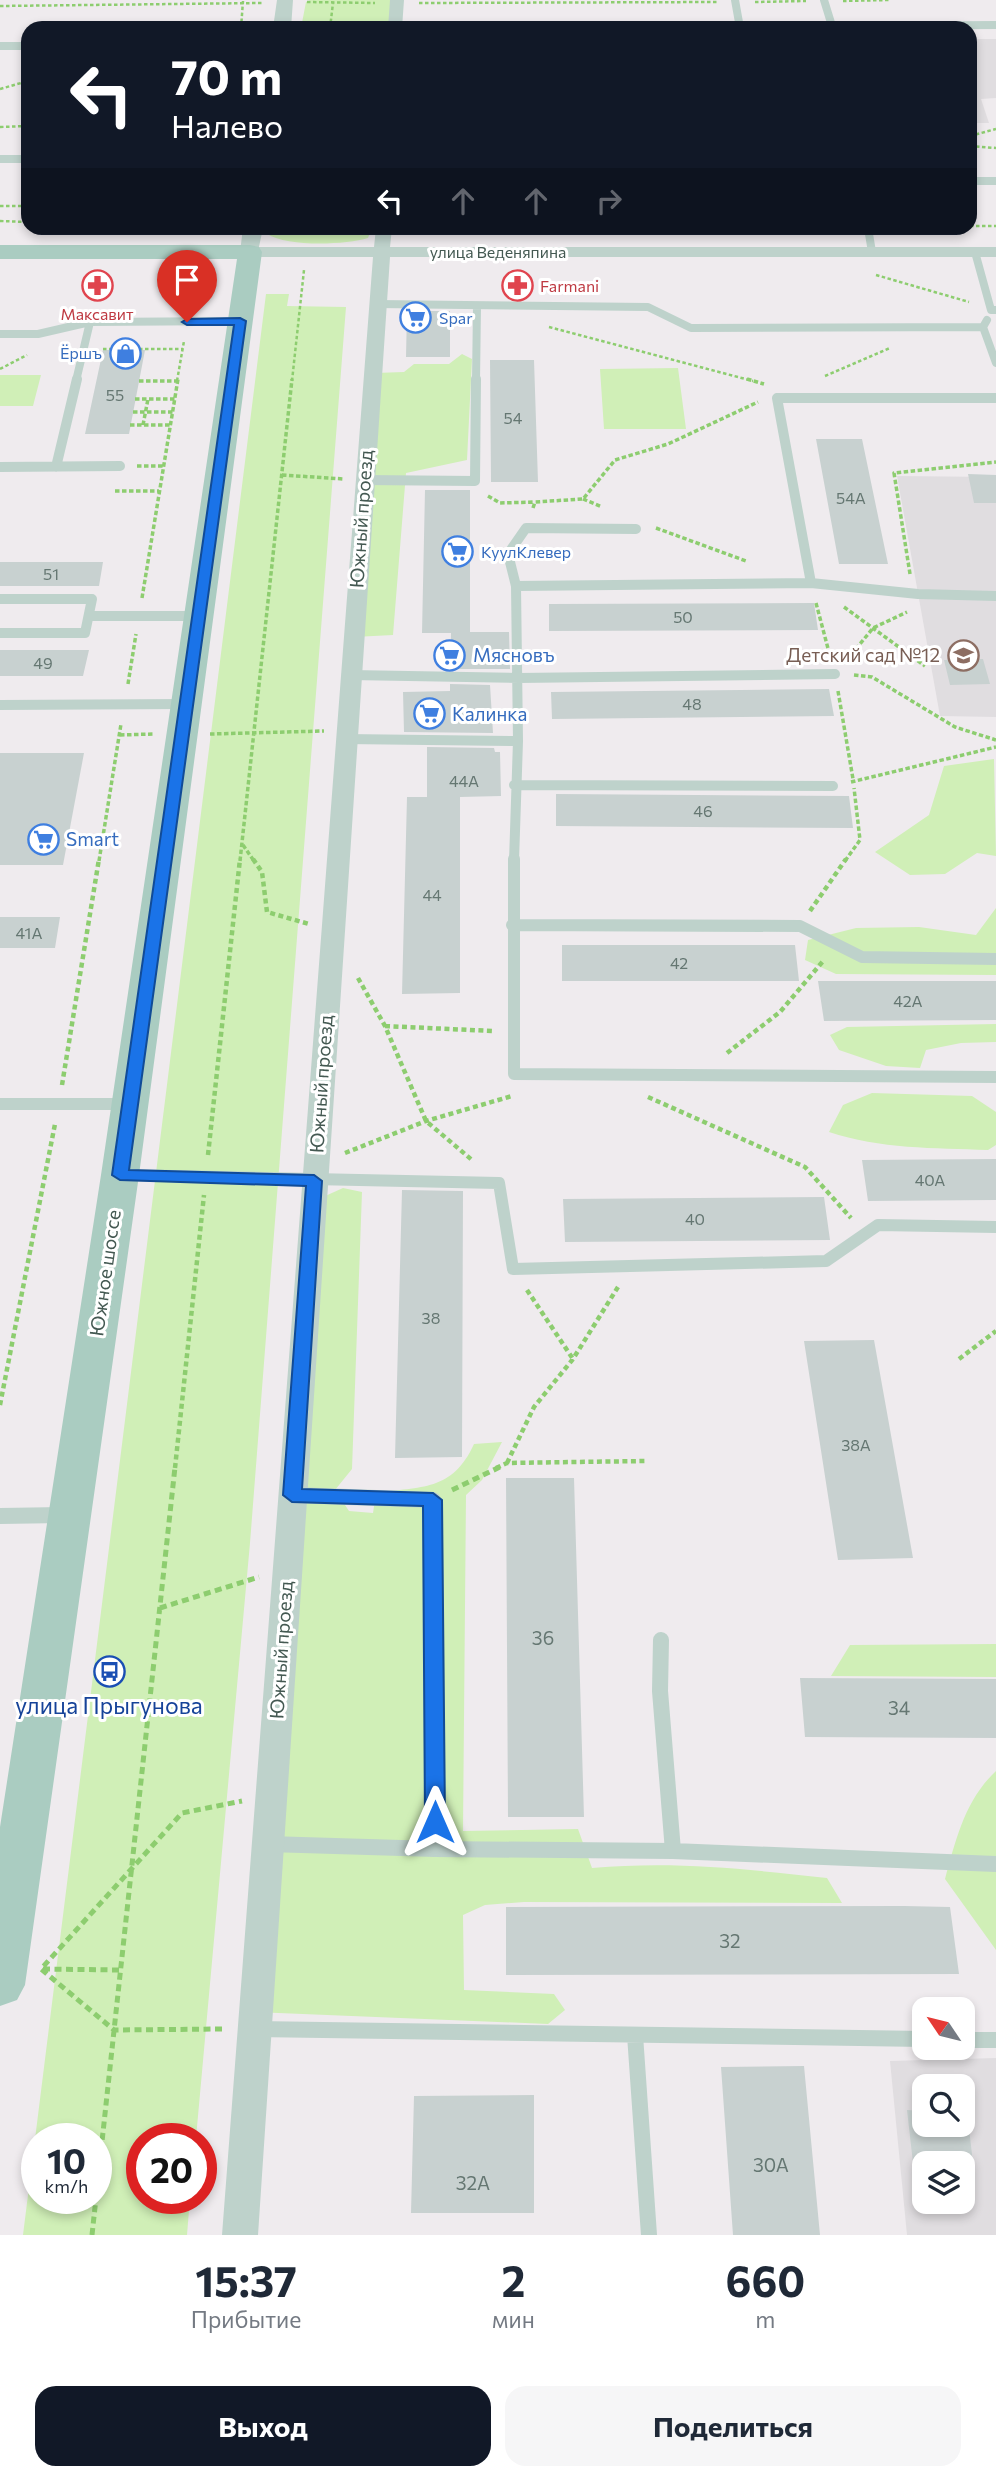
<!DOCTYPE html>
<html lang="ru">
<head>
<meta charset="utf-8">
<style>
  :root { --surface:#fff; --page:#f6f6f7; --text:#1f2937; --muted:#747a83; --accent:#111827 }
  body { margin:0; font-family:Commissioner,sans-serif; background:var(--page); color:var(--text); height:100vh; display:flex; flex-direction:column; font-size:26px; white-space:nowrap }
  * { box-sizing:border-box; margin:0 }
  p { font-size:23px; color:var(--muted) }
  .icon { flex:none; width:38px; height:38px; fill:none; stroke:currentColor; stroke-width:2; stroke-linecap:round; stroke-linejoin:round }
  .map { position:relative; height:2235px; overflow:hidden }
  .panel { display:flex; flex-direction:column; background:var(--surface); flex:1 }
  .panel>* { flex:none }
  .hud { position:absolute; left:21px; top:21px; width:956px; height:214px; border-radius:21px; box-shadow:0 4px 10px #0003; background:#111827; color:#fff; overflow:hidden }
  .needle { width:46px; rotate:305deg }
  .buttons { position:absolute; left:912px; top:1997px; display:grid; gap:14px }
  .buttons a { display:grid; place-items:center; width:63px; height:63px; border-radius:14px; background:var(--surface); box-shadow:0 4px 10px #0003; font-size:35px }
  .speed { position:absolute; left:21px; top:2123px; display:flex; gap:14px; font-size:35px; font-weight:700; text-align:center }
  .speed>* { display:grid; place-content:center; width:91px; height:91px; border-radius:50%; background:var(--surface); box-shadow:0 4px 10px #0003; line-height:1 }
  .speed small { font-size:18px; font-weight:400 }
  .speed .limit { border:10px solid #d22; background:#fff; color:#111 }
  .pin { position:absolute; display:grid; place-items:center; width:60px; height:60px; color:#fff; margin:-72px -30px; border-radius:50% 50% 50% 0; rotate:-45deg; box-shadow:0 0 7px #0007 }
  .pin .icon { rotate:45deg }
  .me { position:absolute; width:77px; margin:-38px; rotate:0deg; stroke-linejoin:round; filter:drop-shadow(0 0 5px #0008) }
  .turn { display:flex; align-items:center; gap:24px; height:147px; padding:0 35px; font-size:32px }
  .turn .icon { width:91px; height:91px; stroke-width:2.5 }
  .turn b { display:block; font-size:49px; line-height:60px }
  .lanes { display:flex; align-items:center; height:66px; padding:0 35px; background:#0003; justify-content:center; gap:35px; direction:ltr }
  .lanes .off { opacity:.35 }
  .eta { display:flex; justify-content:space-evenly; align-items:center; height:119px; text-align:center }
  .eta b { font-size:42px; font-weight:700; line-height:49px }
  .primary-button { display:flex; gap:14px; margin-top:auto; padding:14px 35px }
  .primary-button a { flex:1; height:80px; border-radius:21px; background:var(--accent); color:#fff; font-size:28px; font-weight:700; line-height:80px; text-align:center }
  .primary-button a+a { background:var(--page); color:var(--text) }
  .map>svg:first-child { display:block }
  .education { fill:#e0dde0; fill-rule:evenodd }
  .green { fill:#d0efb7; fill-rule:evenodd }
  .building { fill:#c8d1d0 }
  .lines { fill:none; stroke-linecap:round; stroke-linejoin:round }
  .path-far3 { stroke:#8dcd6f; stroke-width:2.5; stroke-dasharray:3.5 2.5; stroke-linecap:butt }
  .path-far2 { stroke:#8dcd6f; stroke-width:3.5; stroke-dasharray:4.5 2.5; stroke-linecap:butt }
  .path-far1 { stroke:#8dcd6f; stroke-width:4.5; stroke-dasharray:5 3.5; stroke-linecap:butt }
  .path { stroke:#8dcd6f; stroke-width:5; stroke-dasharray:7 4.5; stroke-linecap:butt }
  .service-far3 { stroke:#bed2cb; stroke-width:8 }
  .service-far2 { stroke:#bed2cb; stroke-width:10 }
  .service-far1 { stroke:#bed2cb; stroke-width:12 }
  .service { stroke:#bed2cb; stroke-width:16 }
  .minor { fill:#bed2cb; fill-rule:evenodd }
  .tertiary { fill:#bed2cb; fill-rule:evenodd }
  .primary { fill:#aaccc1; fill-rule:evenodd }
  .route { fill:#1a73e8; stroke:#114b97; stroke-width:2 }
  .labels { text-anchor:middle; stroke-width:6; stroke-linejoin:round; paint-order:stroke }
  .far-street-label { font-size:16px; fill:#445952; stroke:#fff }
  .far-health-label { font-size:16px; fill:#be3a42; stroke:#fff; text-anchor:start }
  .far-shop-label { font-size:16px; fill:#366cbe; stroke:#fff; text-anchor:start }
  .number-label { font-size:16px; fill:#657772 }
  .street-label { font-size:19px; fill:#445952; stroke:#fff }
  .shop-label { font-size:19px; fill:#366cbe; stroke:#fff; text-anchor:start }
  .education-label { font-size:19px; fill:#785e54; stroke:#fff; text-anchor:end }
  .near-number-label { font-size:19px; fill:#657772 }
  .near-transit-label { font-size:23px; fill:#164399; stroke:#fff }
</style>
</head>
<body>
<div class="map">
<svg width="996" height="2235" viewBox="0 0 996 2235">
  <rect width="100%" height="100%" fill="#efebee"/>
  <path class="education" d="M970,39H996V98L981,99L989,123H970Z
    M897,476L996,477V717L940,716Z
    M996,2058V2235H907L890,2061ZM924,2086H962V2124H924ZM924,2163H962V2202H924Z"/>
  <path class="green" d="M311,0H392L389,28H301L306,2Z
    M264,228H372L368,238C345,245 287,247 267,234Z
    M266,294H289L287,306L346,307L250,1543L196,2138H142V2198H190L187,2235H23ZM37,2138H96V2198H37Z
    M462,354L472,359L467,460L406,473L393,635L354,637L375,373L404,372L414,364H449Z
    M678,368L686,429H604L600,369Z
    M0,375H41L33,406H0Z
    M994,759L996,856L977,853L945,874L910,875L875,852L929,815L944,766Z
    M996,908V975L836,974L805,960L808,940L856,928L919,927L976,935Z
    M996,1024V1042L961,1043L926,1050L920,1068L886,1066L839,1050L830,1035L847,1027Z
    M872,1093L972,1096L996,1112V1145L988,1150C934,1148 880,1149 829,1132L843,1105Z
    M343,1188L362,1192L352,1469L335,1490L349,1511L373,1513L376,1493C421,1486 452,1492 474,1444L502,1442L482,1480L466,1495L463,1831L578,1829L592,1868C676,1861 744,1869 827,1878L842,1903L524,1902L485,1905L463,1915L464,1990L554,1994L565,2010L548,2024L254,2012L323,1197Z
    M996,1644V1677L831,1676L850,1645Z
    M996,1771V1950L945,1879C956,1839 965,1800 996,1771Z"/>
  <path class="building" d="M407,311H450V357H406Z
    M103,350H145L129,434H85Z
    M490,360H534L538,482H491Z
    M816,439H862L888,564H839Z
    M968,474L996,475V503H974Z
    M425,490H470V632H509L510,669H450L451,633H422Z
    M0,562H103L99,586H0Z
    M814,603L818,630L549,631V604Z
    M0,650H89L83,676H0Z
    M983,659L990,684L950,685L944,660Z
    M450,684L490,685L493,733L404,732L403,692L450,691Z
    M829,689L834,716L552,719L551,692Z
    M427,747L494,748L495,752H500L501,796L460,797V993L402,994L407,797H427Z
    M0,753H84L63,865H0Z
    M556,794L849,796L853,828L556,826Z
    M0,917H60L55,948H0Z
    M562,945H795L799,981H562Z
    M818,981H996V1020L824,1021Z
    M996,1159V1200L868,1201L862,1160Z
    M402,1190L463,1191L462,1457L395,1458Z
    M824,1197L830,1240L565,1242L563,1199Z
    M874,1340L913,1558L838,1560L804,1341Z
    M506,1478H574L584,1817H508Z
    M800,1678L996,1679V1738L805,1737Z
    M904,1906L950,1907L959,1974L506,1975V1907Z
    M804,2066L820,2235H733L721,2067Z
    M534,2095V2213H411L414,2096Z
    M907,2110L924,2111V2124H962V2111H967L973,2163H913Z"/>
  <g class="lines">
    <path class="path-far3" d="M843,1L889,0
      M307,2L375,3
      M755,2L806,1
      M419,3L718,2
      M0,6L262,3
      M241,28L243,1
      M330,28L333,3
      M0,89L28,81
      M0,127L28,126
      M970,136L996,129
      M970,146L996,148
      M0,206H28
      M0,221L28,222
      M970,226H996
      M876,275L969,302
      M190,304L196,271
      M549,327L753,381
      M103,349H183
      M0,369L27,355
      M825,376L890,348
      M177,381L184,341
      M292,381L304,270"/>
    <path class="path-far2" d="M747,379L764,384
      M139,381H177
      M135,399H175
      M133,412H173
      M130,425H170
      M143,425L148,399
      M137,466H164
      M282,475L344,479
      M115,491H159
      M488,496L500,503L535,502
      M583,499L602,507
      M533,508L535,502L583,499L615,460L668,444L758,402
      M656,528L746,561
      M910,574L894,473L996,462
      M142,598L178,379
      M816,603L830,656
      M844,607L925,666
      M847,660L873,628L907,612
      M854,675L872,677L955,727L996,740
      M128,684L136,634
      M838,691L853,779
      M210,734L324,731
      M120,735L153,734
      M851,782L996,747
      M243,845L254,861
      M99,861L121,724
      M240,861L292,379
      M845,861L860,840L854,788"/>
    <path class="path-far1" d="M253,859L262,872L267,912L309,924
      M810,911L846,859
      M358,978L385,1026L426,1121L472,1160
      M385,1026L492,1031
      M727,1053L780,1012L824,960
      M62,1085L99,859
      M648,1097L805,1167L851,1218
      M345,1153L426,1121L512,1096
      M208,1155L240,859
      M527,1290L573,1359
      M959,1359L996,1331
      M0,1405L55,1124
      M507,1463L534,1407L573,1359L618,1287
      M175,1468L204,1195
      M496,1468L507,1463L645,1461"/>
    <path class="path" d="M452,1490L500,1467
      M160,1608L259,1577
      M43,1969L121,1970
      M222,2029L114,2030L41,1969L182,1813L242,1801
      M96,2197L175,1467
      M92,2235L96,2198"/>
    <path class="service-far3" d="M735,0L740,28
      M824,0L832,26L996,25
      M534,28L740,26
      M0,46H28
      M0,159H28
      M970,181H996
      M868,228L872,252
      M975,252L991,310H996
      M376,304L648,307L691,328L983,327
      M987,320L983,327L996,363
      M0,334H38L90,322
      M76,381L90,322L240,321
      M476,381L477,306"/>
    <path class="service-far2" d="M0,467L120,466
      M56,467L77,379
      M364,480L475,481L476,379
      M811,583L777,398H996
      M516,586L508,554L526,528L636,529
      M0,599H92L85,633H0
      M89,616H197
      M350,675L518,678L835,674
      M0,705L185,704
      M345,739L518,741L516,586L811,583L918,594L996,596
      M514,785L833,786
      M514,861L518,741"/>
    <path class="service-far1" d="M514,859V1074L996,1077
      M512,925L800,926L862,957L996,959
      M0,1104H125
      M124,1175L499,1183L513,1269L826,1261L878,1225L996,1227"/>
    <path class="service" d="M0,1516L63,1515
      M661,1640L660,1691L673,1851
      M268,1844L435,1849L433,1500L292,1495
      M435,1849L673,1851L996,1864
      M255,2029L924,2039
      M635,2035L649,2235
      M962,2040H996"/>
    <path class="minor" d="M390,0H404L402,28H388Z
      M376,228H392L390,247H996V257H390L258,2235H222L373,257H250L242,252L250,247H374Z"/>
    <path class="tertiary" d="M277,0H293L291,28H273Z
      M243,228H263L257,256L250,258L240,252Z"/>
    <path class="primary" d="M0,245H250L259,247L262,252L139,1175L25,1985L17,2000L0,2006V1827L101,1175L237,259H0Z"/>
  </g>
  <path class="route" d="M240,318L246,321L129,1170L314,1175L322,1181L302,1489L433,1493L442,1500L445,1822L442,1828H428L425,1822L423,1506L292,1502L283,1495L306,1186L120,1180L112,1175L234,325H187L182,322L187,319Z"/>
  <defs>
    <symbol id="pharmacy-ring" viewBox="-11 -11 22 22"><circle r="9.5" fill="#fff" stroke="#e0444e" stroke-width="1.5"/><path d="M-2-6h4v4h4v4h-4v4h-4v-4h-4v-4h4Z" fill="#e0444e"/></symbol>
    <symbol id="supermarket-ring" viewBox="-11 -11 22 22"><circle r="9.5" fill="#fff" stroke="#3f7fe0" stroke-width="1.5"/><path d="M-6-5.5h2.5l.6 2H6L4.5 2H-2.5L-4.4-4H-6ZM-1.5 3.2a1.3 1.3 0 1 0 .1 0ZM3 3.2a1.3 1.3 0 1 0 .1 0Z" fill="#3f7fe0"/></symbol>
    <symbol id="shop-ring" viewBox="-11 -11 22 22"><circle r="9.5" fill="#fff" stroke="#3f7fe0" stroke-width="1.5"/><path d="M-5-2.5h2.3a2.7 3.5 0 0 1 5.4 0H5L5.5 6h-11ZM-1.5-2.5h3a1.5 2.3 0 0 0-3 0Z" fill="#3f7fe0"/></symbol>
    <symbol id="school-ring" viewBox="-11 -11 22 22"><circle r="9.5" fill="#fff" stroke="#8d6e63" stroke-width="1.5"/><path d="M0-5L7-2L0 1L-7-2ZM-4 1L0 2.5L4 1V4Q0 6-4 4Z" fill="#8d6e63"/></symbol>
    <symbol id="bus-ring" viewBox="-11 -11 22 22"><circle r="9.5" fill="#fff" stroke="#1a4fb4" stroke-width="1.5"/><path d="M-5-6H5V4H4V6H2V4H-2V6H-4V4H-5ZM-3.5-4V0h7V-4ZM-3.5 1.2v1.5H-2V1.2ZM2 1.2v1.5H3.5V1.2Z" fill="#1a4fb4"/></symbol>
  </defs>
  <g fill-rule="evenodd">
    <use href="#pharmacy-ring" x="80" y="268" width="35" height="35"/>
    <use href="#pharmacy-ring" x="500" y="268" width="35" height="35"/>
    <use href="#supermarket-ring" x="398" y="300" width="35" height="35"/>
    <use href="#shop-ring" x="108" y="336" width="35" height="35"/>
    <use href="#supermarket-ring" x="440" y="534" width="35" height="35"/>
    <use href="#supermarket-ring" x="432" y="638" width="35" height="35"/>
    <use href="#school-ring" x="946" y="638" width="35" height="35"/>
    <use href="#supermarket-ring" x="412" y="696" width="35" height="35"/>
    <use href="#supermarket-ring" x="26" y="822" width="35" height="35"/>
    <use href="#bus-ring" x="92" y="1654" width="35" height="35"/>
  </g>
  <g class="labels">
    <g class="far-street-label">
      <text x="498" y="258">улица Веденяпина</text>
    </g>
    <g class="far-health-label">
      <text x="540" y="292">Farmani</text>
      <text x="97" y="320" text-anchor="middle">Максавит</text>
    </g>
    <g class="far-shop-label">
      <text x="439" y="324">Spar</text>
      <text x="102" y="359" text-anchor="end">Ёршъ</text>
      <text x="481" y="558">КуулКлевер</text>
    </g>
    <g class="number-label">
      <text x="115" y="401">55</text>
      <text x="513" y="424">54</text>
      <text x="851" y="504">54А</text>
      <text x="51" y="580">51</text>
      <text x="683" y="623">50</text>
      <text x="43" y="669">49</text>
      <text x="692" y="710">48</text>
      <text x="464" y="787">44А</text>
      <text x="703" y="817">46</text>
      <text x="432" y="901">44</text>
      <text x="29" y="939">41А</text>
      <text x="679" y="969">42</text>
      <text x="908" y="1007">42А</text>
      <text x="930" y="1186">40А</text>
      <text x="695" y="1225">40</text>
      <text x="431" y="1324">38</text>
      <text x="856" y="1451">38А</text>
    </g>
    <g class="street-label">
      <text transform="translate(361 519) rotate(-86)" y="7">Южный проезд</text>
      <text transform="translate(321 1084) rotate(-86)" y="7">Южный проезд</text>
      <text transform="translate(105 1273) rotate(-82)" y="7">Южное шоссе</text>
      <text transform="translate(281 1650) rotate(-86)" y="7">Южный проезд</text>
    </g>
    <g class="shop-label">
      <text x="473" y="662">Мясновъ</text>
      <text x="452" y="721">Калинка</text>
      <text x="66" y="846">Smart</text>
    </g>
    <g class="education-label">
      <text x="940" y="662">Детский сад №12</text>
    </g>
    <g class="near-number-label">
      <text x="543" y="1645">36</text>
      <text x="899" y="1715">34</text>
      <text x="730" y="1948">32</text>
      <text x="771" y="2172">30А</text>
      <text x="473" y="2190">32А</text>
    </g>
    <g class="near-transit-label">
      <text x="109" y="1714">улица Прыгунова</text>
    </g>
  </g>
</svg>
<div class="buttons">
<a><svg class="needle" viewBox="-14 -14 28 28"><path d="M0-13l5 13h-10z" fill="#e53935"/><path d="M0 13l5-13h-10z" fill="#747a83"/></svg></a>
<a><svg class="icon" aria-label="search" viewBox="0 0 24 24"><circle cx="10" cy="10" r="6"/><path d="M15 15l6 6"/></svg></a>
<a><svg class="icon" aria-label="layers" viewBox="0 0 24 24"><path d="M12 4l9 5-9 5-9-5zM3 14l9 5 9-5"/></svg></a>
</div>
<div class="speed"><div>10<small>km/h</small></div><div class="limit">20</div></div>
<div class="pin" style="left:187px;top:322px;background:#d93025"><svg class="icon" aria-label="arrive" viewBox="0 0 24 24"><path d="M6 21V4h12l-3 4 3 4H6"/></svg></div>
<svg class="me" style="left:435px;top:1822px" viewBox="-20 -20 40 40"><path d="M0-17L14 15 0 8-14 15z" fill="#1a73e8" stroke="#fff" stroke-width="4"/></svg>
<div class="hud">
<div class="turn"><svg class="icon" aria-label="left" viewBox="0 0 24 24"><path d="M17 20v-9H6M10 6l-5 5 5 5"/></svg><div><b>70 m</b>Налево</div></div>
<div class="lanes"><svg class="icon" aria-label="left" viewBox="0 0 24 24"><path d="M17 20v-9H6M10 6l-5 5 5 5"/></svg><svg class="icon off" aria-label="ahead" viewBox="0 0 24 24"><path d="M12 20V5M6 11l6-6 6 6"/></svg><svg class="icon off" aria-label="ahead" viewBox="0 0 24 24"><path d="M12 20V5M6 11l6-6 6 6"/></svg><svg class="icon off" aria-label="right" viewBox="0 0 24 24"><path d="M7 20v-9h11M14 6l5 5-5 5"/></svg></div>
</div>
</div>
<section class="panel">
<div class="eta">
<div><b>15:37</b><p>Прибытие</p></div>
<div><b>2</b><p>мин</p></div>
<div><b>660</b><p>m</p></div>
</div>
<div class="primary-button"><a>Выход</a><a>Поделиться</a></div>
</section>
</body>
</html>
